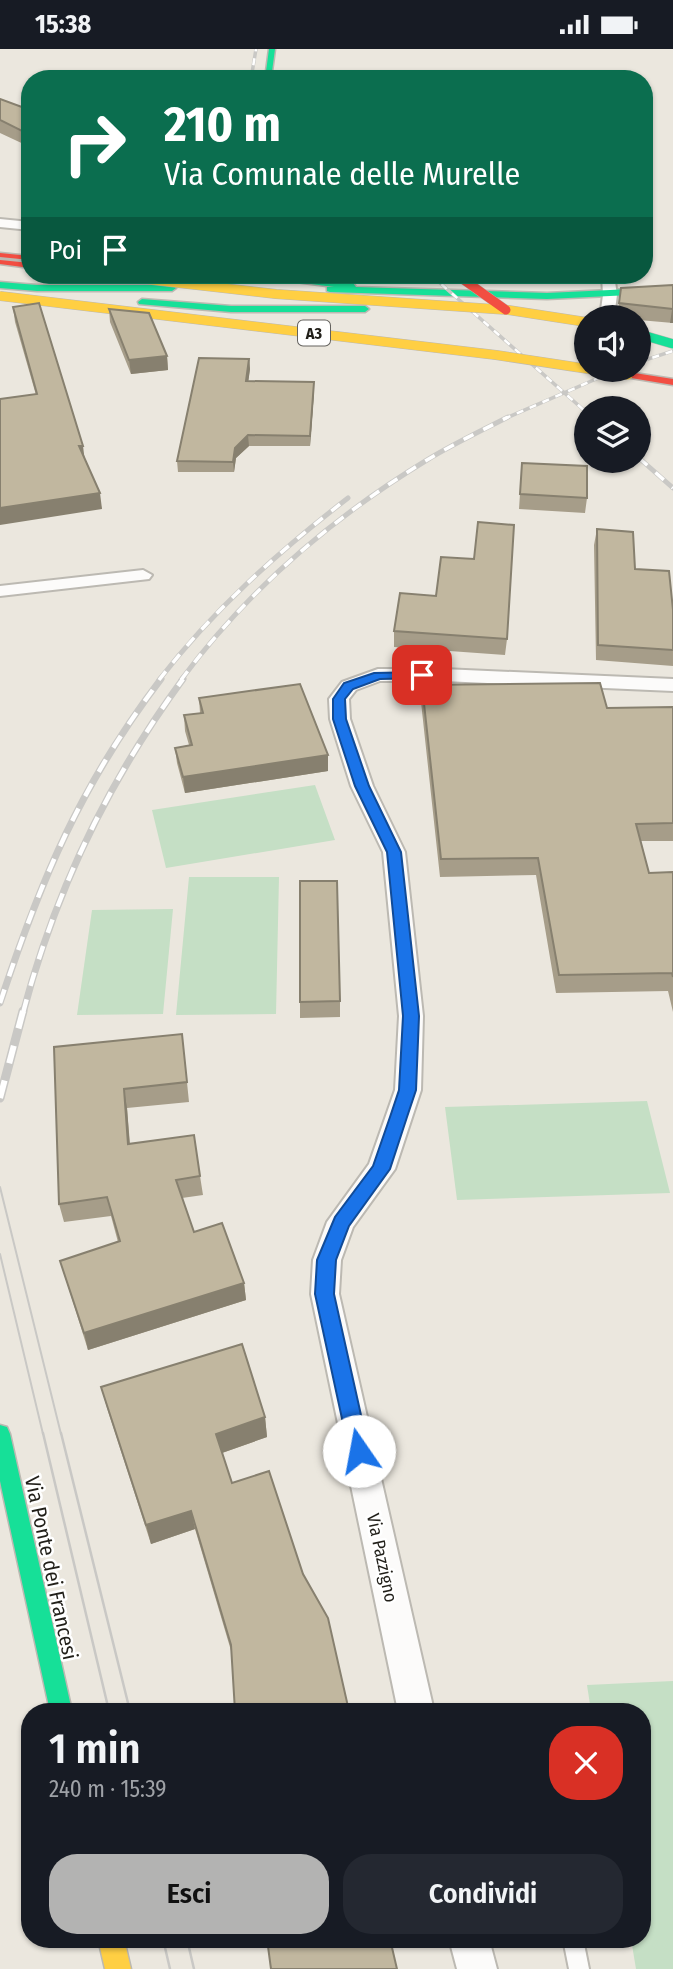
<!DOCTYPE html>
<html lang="it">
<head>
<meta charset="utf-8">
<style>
  :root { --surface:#171b24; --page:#242831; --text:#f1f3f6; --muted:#9ea1a6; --accent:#b3b3b2 }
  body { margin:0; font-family:"Fira Sans Condensed",sans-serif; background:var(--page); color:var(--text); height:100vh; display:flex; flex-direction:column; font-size:26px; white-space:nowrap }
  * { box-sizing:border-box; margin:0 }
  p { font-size:23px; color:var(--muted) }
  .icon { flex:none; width:38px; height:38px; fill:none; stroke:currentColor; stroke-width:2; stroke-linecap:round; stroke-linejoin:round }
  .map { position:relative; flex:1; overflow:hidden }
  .side { position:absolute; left:21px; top:1654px; width:630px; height:245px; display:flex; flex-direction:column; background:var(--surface); border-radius:28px; box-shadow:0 2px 5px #0004 }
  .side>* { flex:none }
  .top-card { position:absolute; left:21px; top:21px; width:632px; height:214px; border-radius:28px; box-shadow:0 2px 5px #0004; background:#0b6e4f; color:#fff; overflow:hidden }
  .buttons { position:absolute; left:574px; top:256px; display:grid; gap:14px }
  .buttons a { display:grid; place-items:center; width:77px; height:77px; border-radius:50%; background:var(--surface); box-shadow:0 2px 5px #0004; font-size:35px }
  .pin { position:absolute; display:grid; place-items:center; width:60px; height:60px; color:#fff; margin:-30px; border-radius:14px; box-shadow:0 4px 10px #0006 }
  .me { position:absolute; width:77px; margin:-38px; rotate:348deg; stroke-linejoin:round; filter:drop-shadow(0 0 5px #0008) }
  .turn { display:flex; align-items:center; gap:24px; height:147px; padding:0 28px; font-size:32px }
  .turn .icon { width:91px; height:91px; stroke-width:2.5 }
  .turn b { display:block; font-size:49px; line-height:60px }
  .then { display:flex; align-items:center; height:66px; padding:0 28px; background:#0003; gap:14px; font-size:26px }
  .round { display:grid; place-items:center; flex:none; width:74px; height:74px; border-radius:28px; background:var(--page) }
  .summary { display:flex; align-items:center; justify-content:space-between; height:119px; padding:0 28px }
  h1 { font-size:42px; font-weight:600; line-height:52px }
  .primary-button { display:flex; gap:14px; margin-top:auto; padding:14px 28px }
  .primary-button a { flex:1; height:80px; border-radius:28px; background:var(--accent); color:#111; font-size:28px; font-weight:600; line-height:80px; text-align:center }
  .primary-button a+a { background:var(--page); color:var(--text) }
  .status { display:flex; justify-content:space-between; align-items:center; height:49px; padding:0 35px; background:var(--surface); direction:ltr }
  .status svg { height:19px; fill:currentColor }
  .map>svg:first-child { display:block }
  .green { fill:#c5dfc5 }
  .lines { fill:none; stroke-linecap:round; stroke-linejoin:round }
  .lane-casing { stroke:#bcb9b2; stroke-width:4 }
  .street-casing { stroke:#bcb9b2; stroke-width:4 }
  .fast-casing { stroke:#bcb9b2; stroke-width:3 }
  .slow-casing { stroke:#bcb9b2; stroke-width:3 }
  .jam-casing { stroke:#bcb9b2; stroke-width:3 }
  .lane { fill:#fcfbfa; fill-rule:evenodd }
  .street { fill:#fcfbfa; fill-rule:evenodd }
  .fast { fill:#16e098; fill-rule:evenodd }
  .slow { fill:#ffcf43; fill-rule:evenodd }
  .jam { fill:#f24e42; fill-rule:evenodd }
  .tram-far1 { stroke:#c9c8c5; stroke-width:2 }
  .tram { stroke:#c9c8c5; stroke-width:2.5 }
  .rail-far3-casing { stroke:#c9c8c5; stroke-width:3.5 }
  .rail-far2-casing { stroke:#c9c8c5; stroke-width:5 }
  .rail-far1-casing { stroke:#c9c8c5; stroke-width:7 }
  .rail-casing { stroke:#c9c8c5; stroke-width:9 }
  .rail-far3 { stroke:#fff; stroke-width:2.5; stroke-dasharray:7; stroke-linecap:butt }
  .rail-far2 { stroke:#fff; stroke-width:3.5; stroke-dasharray:11; stroke-linecap:butt }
  .rail-far1 { stroke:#fff; stroke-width:4.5; stroke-dasharray:14; stroke-linecap:butt }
  .rail { stroke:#fff; stroke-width:6; stroke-dasharray:18; stroke-linecap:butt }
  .fast-bridge-casing { stroke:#bcb9b2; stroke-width:10; stroke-linecap:butt }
  .slow-bridge-casing { stroke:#bcb9b2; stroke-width:10; stroke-linecap:butt }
  .jam-bridge-casing { stroke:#bcb9b2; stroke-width:10; stroke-linecap:butt }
  .fast-bridge { stroke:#16e098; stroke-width:9 }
  .slow-bridge { stroke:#ffcf43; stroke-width:9 }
  .jam-bridge { stroke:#f24e42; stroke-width:9 }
  .wall { fill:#a69d89 }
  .shaded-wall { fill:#87806f }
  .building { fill:#c1b79f; stroke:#87806f; stroke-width:2 }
  .route { fill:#1a73e8; stroke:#114b97; stroke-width:2 }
  .labels { text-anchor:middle; stroke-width:5; stroke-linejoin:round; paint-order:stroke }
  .shield { fill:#fff; stroke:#64625e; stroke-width:2 }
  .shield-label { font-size:16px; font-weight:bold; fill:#211f19 }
  .street-label { font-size:18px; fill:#211f19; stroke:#fff }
  .near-street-label { font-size:21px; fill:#211f19; stroke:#fff }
</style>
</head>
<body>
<div class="status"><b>15:38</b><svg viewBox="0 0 49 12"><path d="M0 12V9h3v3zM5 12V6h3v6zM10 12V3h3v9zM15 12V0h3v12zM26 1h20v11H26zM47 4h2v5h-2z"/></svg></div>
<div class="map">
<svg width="673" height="1920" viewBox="0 0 673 1920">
  <rect width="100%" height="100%" fill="#ebe7de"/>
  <path class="green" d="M315,736L335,791L166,819L152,761Z
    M189,828H279L276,965L176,966Z
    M173,860L163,965L77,966L92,861Z
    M647,1052L670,1144L457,1151L445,1058Z
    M673,1632V1920H636L631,1890H642V1662H591L587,1636Z"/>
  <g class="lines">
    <defs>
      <path id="lane" d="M563,1890H583L589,1920H569Z"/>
      <path id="street" d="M0,170L30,173V181L0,178Z
        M602,226H614L617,246L614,268H600L603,246Z
        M143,521L152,526L149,530L0,547V537Z
        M378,620H443L673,630V642L443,632H380L356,641L349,650L350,670L373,737L405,803L423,967L421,1041L395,1120L353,1178L341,1211L339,1245L434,1662H398L311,1245L313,1211L327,1173L369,1115L395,1041L399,967L383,803L351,737L330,670L329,650L342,633Z
        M449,1890H489L497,1920H457Z"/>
      <path id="fast" d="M269,0H275L271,30H265Z
        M243,226H269L353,234L356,238L547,244L673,238V244L547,250L330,243L327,242V238H334Z
        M0,233L37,236H172L176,239L172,242H37L0,239Z
        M142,250L231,257H365L369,260L365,263H231L139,255L138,253Z
        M0,1376L7,1378L10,1385L72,1662H50L0,1432Z"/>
      <path id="slow" d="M98,1890H124L131,1920H105Z"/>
      <path id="jam" d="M0,204L30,207V211L0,208Z
        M0,211L30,214V219L0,215Z
        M628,323L673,330V336L625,328V324Z"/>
    </defs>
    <use href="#lane" class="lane-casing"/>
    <use href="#street" class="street-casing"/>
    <use href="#fast" class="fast-casing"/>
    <use href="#slow" class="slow-casing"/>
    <use href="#jam" class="jam-casing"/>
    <use href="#lane" class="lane"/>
    <use href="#street" class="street"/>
    <use href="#fast" class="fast"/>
    <use href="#slow" class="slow"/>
    <use href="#jam" class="jam"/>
    <path class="tram-far1" d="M0,1138L61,1385
      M0,1205L43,1385"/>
    <path class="tram" d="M43,1384L109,1662
      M61,1384L130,1662
      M163,1890L170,1920
      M187,1890L194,1920"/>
    <defs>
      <path id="rail-far3" d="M251,30L256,0
        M431,226L586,363
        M639,313L673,302
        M504,370L619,320"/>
      <path id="rail-far2" d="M639,409L673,439
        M159,631C213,561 278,503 348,449
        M181,631C247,542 333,468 427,411C453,395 481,382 508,368"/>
      <path id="rail-far1" d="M0,954C41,830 81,735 161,630
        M23,964C55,842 109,731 183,630"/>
      <path id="rail" d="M0,1049L23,962"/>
    </defs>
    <use href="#rail-far3" class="rail-far3-casing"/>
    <use href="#rail-far2" class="rail-far2-casing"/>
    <use href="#rail-far1" class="rail-far1-casing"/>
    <use href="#rail" class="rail-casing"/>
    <use href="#rail-far3" class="rail-far3"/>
    <use href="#rail-far2" class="rail-far2"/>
    <use href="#rail-far1" class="rail-far1"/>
    <use href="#rail" class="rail"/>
    <defs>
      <path id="fast-bridge" d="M639,285L673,295"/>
      <path id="slow-bridge" d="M108,226L276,245L508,261L586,273
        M0,247L496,306L628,326"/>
      <path id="jam-bridge" d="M457,226L506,261"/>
    </defs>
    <use href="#fast-bridge" class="fast-bridge-casing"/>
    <use href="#slow-bridge" class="slow-bridge-casing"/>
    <use href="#jam-bridge" class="jam-bridge-casing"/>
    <use href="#fast-bridge" class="fast-bridge"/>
    <use href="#slow-bridge" class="slow-bridge"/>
    <use href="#jam-bridge" class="jam-bridge"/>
  </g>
  <path class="wall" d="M0,50L30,61V98L0,84Z
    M673,236V274L639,271V268H617L621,239Z
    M13,258L85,410L102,460L36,346L15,273Z
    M109,260L167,307L168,321L131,325L110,273Z
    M249,310L250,320L248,332L314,343L310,397H249L236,409L234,423H178L177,412Z
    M522,414L587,449L585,464L519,460Z
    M597,480L635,520L673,561V617L596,611L594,496Z
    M394,582L507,590L505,606L394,598Z
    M422,636L607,659L673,658V792H641L649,824L673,823V963L668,942L556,944L536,826L440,828L421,653Z
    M199,649L328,722L185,744L177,714L175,699L189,696L185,682L184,666L200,664Z
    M340,952V968L300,969V953Z
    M54,998L184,1004L189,1053L127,1059L130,1095L200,1127L203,1146L182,1149L194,1183L244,1234L246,1251L88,1301L60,1212L118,1193L111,1167L64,1173L59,1155Z
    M101,1338L265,1368L267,1388L222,1404L232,1605L195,1480L151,1495L107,1359Z"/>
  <path class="shaded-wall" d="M673,260V274H670L672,261Z
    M167,307L168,321L131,325L129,311Z
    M249,310L250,320L247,343L246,332Z
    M314,333V343L310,397V387Z
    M248,386L249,397L236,409L234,423L233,413L235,399Z
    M79,397H83L85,413Z
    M100,444L102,460L0,476V459Z
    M328,706V722L185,744L183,728Z
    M124,1040L127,1059L131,1114L128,1095Z
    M244,1234L246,1251L88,1301L84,1284Z
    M265,1368L267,1388L219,1405L216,1385Z
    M191,1462L195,1480L151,1495L146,1476Z"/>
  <path class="building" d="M0,50L30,61V86L0,71Z
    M673,236V260L619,254L621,239Z
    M39,254L83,397H79L100,444L0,459V350L37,345L13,258Z
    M109,260L149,264L167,307L129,311Z
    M199,309L249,310L246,332L314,333L310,387L248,386L235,399L233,413L177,412Z
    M522,414L587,417V449L520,445Z
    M478,473L514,476L507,590L394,582L400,544L436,547L441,508L474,510Z
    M597,480L633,483L635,520L669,522L673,561V601L598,596Z
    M600,634L607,659L673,658V774L636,775L649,824L673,823V928L672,924L559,926L538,809L441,810L422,636Z
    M300,635L328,706L183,728L175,699L192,696L184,666L203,664L199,649Z
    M300,832H337L340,952L300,953Z
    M182,985L187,1033L124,1040L128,1095L194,1086L200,1127L176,1131L194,1183L222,1174L244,1234L84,1284L60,1212L120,1192L107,1148L59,1155L54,998Z
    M242,1295L265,1368L216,1385L232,1434L269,1422L303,1525L328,1569L349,1662H235L231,1596L191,1462L146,1476L101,1338Z
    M267,1890H390L397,1920H271Z"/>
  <path class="route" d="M422,623L426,624V629L380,630L353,640L345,650L346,670L369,737L401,803L419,967L416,1041L407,1068L390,1120L349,1177L336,1211L334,1245L369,1402L366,1409L359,1411L352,1409L349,1402L315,1245L317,1211L335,1168L373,1117L390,1068L399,1041L403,967L387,803L355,737L333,670V650L344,634L374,624Z"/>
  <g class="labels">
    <rect class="shield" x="298" y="271.5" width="32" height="25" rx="5"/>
    <g class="shield-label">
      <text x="314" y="290">A3</text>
    </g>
    <g class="street-label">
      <text transform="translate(382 1509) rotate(78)" y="6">Via Pazzigno</text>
    </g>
    <g class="near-street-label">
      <text transform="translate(51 1519) rotate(78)" y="7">Via Ponte dei Francesi</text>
    </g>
  </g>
</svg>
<div class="buttons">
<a><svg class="icon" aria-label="sound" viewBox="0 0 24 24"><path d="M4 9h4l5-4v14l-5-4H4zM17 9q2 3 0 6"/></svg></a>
<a><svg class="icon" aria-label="layers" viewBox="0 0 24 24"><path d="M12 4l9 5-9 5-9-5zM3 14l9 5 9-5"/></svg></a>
</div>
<div class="pin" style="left:422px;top:626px;background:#d93025"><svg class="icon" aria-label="arrive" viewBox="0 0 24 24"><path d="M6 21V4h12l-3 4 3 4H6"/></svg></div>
<svg class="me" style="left:359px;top:1402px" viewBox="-20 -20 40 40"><circle r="19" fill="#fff"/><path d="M0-13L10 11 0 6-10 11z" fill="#1a73e8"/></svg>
<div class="top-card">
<div class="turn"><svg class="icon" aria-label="right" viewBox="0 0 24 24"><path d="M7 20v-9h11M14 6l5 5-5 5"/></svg><div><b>210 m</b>Via Comunale delle Murelle</div></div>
<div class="then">Poi<svg class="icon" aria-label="arrive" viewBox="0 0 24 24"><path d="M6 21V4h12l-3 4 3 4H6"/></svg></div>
</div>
<section class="side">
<div class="summary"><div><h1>1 min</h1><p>240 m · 15:39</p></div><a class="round" style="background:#d93025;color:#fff"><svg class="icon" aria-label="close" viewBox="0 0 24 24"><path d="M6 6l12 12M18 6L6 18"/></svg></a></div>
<div class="primary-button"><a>Esci</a><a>Condividi</a></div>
</section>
</div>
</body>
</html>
